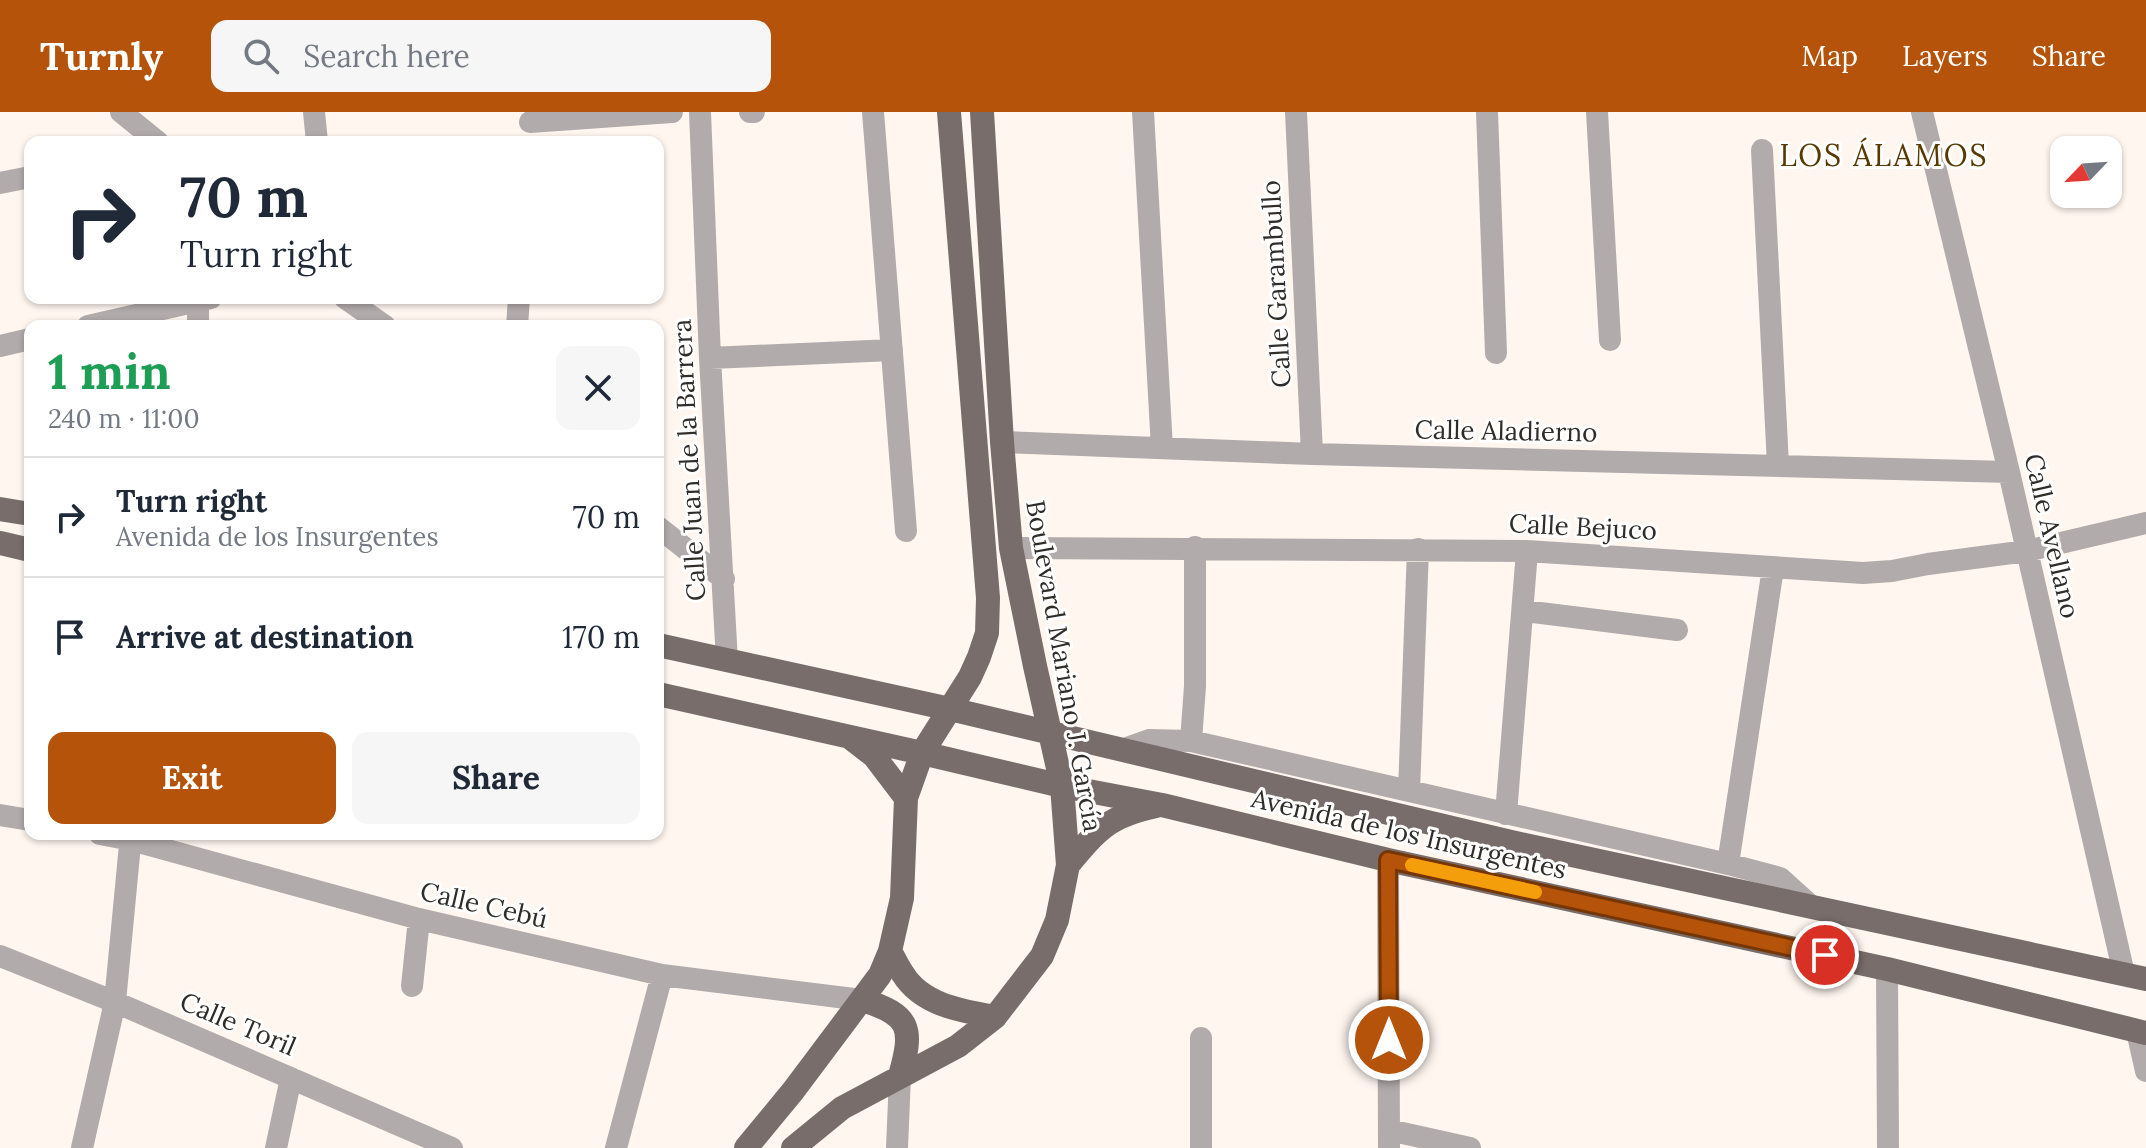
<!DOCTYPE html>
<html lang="en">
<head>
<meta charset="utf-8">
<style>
  :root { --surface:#fff; --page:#f6f6f7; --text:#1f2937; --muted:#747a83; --line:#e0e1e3; --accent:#b45309 }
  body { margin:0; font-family:Lora,serif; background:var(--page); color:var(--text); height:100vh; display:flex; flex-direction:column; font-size:30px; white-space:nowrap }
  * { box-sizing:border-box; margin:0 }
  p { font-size:26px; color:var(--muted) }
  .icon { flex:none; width:44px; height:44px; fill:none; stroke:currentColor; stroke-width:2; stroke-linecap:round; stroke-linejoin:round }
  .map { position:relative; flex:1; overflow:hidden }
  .drawer { position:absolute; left:24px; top:208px; width:640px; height:520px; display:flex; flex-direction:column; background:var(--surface); border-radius:16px; box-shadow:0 2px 6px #0004 }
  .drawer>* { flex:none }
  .hud { position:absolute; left:24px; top:24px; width:640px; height:168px; border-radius:16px; box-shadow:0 2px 6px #0004; background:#fff; color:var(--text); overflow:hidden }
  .needle { width:52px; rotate:245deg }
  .controls { position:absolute; left:2050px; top:24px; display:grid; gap:16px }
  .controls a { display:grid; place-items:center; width:72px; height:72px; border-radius:16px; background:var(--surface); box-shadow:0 2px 6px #0004; font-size:40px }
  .pin { position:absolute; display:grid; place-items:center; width:68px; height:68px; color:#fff; margin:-34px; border:4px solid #fff; border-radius:50%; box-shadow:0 2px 8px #0007 }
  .me { position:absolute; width:88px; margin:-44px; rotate:0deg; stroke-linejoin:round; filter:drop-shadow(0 0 6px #0008) }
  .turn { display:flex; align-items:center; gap:28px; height:168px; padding:0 24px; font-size:36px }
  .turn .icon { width:104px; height:104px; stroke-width:2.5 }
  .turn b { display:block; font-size:56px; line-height:68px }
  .round { display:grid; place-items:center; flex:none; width:84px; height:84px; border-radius:16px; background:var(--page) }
  .summary { display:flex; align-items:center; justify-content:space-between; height:136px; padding:0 24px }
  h1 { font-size:48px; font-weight:700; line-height:60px; color:#1e9e55 }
  .primary-button { display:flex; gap:16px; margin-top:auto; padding:16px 24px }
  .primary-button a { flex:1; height:92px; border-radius:16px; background:var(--accent); color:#fff; font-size:32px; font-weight:700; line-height:92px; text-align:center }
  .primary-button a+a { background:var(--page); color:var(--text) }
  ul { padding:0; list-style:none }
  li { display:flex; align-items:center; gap:24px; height:120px; padding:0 24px; border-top:2px solid var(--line) }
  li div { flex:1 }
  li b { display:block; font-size:30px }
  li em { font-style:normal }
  header { display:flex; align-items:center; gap:48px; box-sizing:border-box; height:112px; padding:0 40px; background:var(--accent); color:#fff }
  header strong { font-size:38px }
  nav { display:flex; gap:44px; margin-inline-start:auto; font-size:28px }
  .search { width:560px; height:72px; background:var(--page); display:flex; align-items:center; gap:20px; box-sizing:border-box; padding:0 28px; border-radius:16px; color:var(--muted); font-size:30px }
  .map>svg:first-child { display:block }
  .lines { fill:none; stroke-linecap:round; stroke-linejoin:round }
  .minor { stroke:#b2abab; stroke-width:22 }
  .major { stroke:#786d6b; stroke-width:24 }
  .route-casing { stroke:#753606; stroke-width:20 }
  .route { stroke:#b45309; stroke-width:14 }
  .slow { stroke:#f59e0b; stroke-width:14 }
  .labels { text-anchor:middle; stroke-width:6; stroke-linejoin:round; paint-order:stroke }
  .street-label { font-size:26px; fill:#302c28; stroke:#fff }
  .quarter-label { font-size:30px; letter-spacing:2px; fill:#583a00; stroke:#fff }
</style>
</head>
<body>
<header>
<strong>Turnly</strong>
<div class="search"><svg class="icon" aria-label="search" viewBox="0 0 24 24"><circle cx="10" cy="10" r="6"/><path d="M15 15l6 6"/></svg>Search here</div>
<nav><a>Map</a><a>Layers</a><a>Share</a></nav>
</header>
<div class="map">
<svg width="2146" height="1036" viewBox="0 0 2146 1036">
  <rect width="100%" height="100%" fill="#fff6ef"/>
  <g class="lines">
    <path class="minor" d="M121,0L158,30
      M314,0L317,30
      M700,0L710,246L727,549
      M750,0H754
      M873,0L906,419
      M1143,0L1162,336
      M1296,0L1312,342
      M1487,0L1496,241
      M1597,0L1610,228
      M1922,0L2009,360L2124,862
      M530,10L672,0
      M1762,38L1778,353
      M0,71L30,65
      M345,186L385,214
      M88,214L211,186
      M198,214V189
      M517,214L519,186
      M0,234L30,227
      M710,246L892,238
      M1002,330L1312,342L2009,360
      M658,415L724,467
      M1011,436L1527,439L1863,461L1892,459L1928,452L2027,439L2146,411
      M1524,499L1677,518
      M1191,629L1195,574V435
      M1121,638L1149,628L1191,629L1728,752L1780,766L1811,794
      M1409,679L1418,437
      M1506,702L1527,439
      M0,703L30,708
      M100,722L131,728L419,807L662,863L862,888
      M1388,748L1389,1036
      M1728,752L1773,456
      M0,844L115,890L452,1036
      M1887,857L1888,1036
      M412,874L419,807
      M2137,919L2146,959
      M1201,926V1036
      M1389,1018L1470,1036
      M82,1036L115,890L131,722
      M276,1036L291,966
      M616,1036L662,863
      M897,1036L900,964"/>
    <path class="major" d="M0,397L30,402
      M0,431L30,438
      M658,533L950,597L1511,730L2146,867
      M658,582L922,641L1062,674L1162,693L1388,748L1887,857L2146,921
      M852,627L874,644L906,686
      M1068,753C1098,717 1109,704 1156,694
      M890,839C894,846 898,855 903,862C922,893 962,899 995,905
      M862,888C912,903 913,917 900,964
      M746,1036L793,979L880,863L890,839L902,786L906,686L922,641L970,565L979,545L987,521L988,486L949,0
      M793,1036L842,996L958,934L995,905L1042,844L1057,808L1068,753L1062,674L1035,554L1011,436L1002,330L982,0"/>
  </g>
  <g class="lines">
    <defs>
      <path id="route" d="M1389,928L1388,748L1825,843"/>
    </defs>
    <use href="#route" class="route-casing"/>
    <use href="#route" class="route"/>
    <path class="slow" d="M1412,753L1535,780"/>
  </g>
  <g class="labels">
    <g class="street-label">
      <text transform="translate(1276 172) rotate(-93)" y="9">Calle Garambullo</text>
      <text transform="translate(1506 319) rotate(1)" y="9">Calle Aladierno</text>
      <text transform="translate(689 348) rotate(-93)" y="9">Calle Juan de la Barrera</text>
      <text transform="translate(1583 415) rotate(3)" y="9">Calle Bejuco</text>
      <text transform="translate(2052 424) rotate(77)" y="9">Calle Avellano</text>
      <text transform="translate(1064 554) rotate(80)" y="9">Boulevard Mariano J. García</text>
      <text transform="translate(1409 722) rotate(13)" y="9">Avenida de los Insurgentes</text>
      <text transform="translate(484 793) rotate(13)" y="9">Calle Cebú</text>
      <text transform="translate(238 912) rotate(23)" y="9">Calle Toril</text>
    </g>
    <g class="quarter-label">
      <text x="1884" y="54">LOS ÁLAMOS</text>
    </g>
  </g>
</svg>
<div class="controls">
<a><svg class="needle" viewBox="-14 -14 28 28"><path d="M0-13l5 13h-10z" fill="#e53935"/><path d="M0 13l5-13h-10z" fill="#747a83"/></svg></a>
</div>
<div class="pin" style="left:1825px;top:843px;background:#d93025"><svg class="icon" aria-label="arrive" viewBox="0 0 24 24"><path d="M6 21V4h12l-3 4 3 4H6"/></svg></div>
<svg class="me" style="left:1389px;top:928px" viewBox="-20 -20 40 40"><circle r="17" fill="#b45309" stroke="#fff" stroke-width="3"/><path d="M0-11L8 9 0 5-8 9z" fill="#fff"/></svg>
<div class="hud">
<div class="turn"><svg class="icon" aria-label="right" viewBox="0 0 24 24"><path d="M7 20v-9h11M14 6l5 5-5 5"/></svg><div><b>70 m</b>Turn right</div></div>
</div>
<section class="drawer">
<div class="summary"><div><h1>1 min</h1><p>240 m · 11:00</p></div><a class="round"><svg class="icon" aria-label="close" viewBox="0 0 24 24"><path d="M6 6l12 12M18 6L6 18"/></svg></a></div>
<ul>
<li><svg class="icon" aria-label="right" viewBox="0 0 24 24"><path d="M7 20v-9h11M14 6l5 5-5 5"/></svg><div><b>Turn right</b><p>Avenida de los Insurgentes</p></div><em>70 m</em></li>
<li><svg class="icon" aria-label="arrive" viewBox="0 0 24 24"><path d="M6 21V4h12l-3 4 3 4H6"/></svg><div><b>Arrive at destination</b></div><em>170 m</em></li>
</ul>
<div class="primary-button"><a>Exit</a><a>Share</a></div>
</section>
</div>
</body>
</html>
